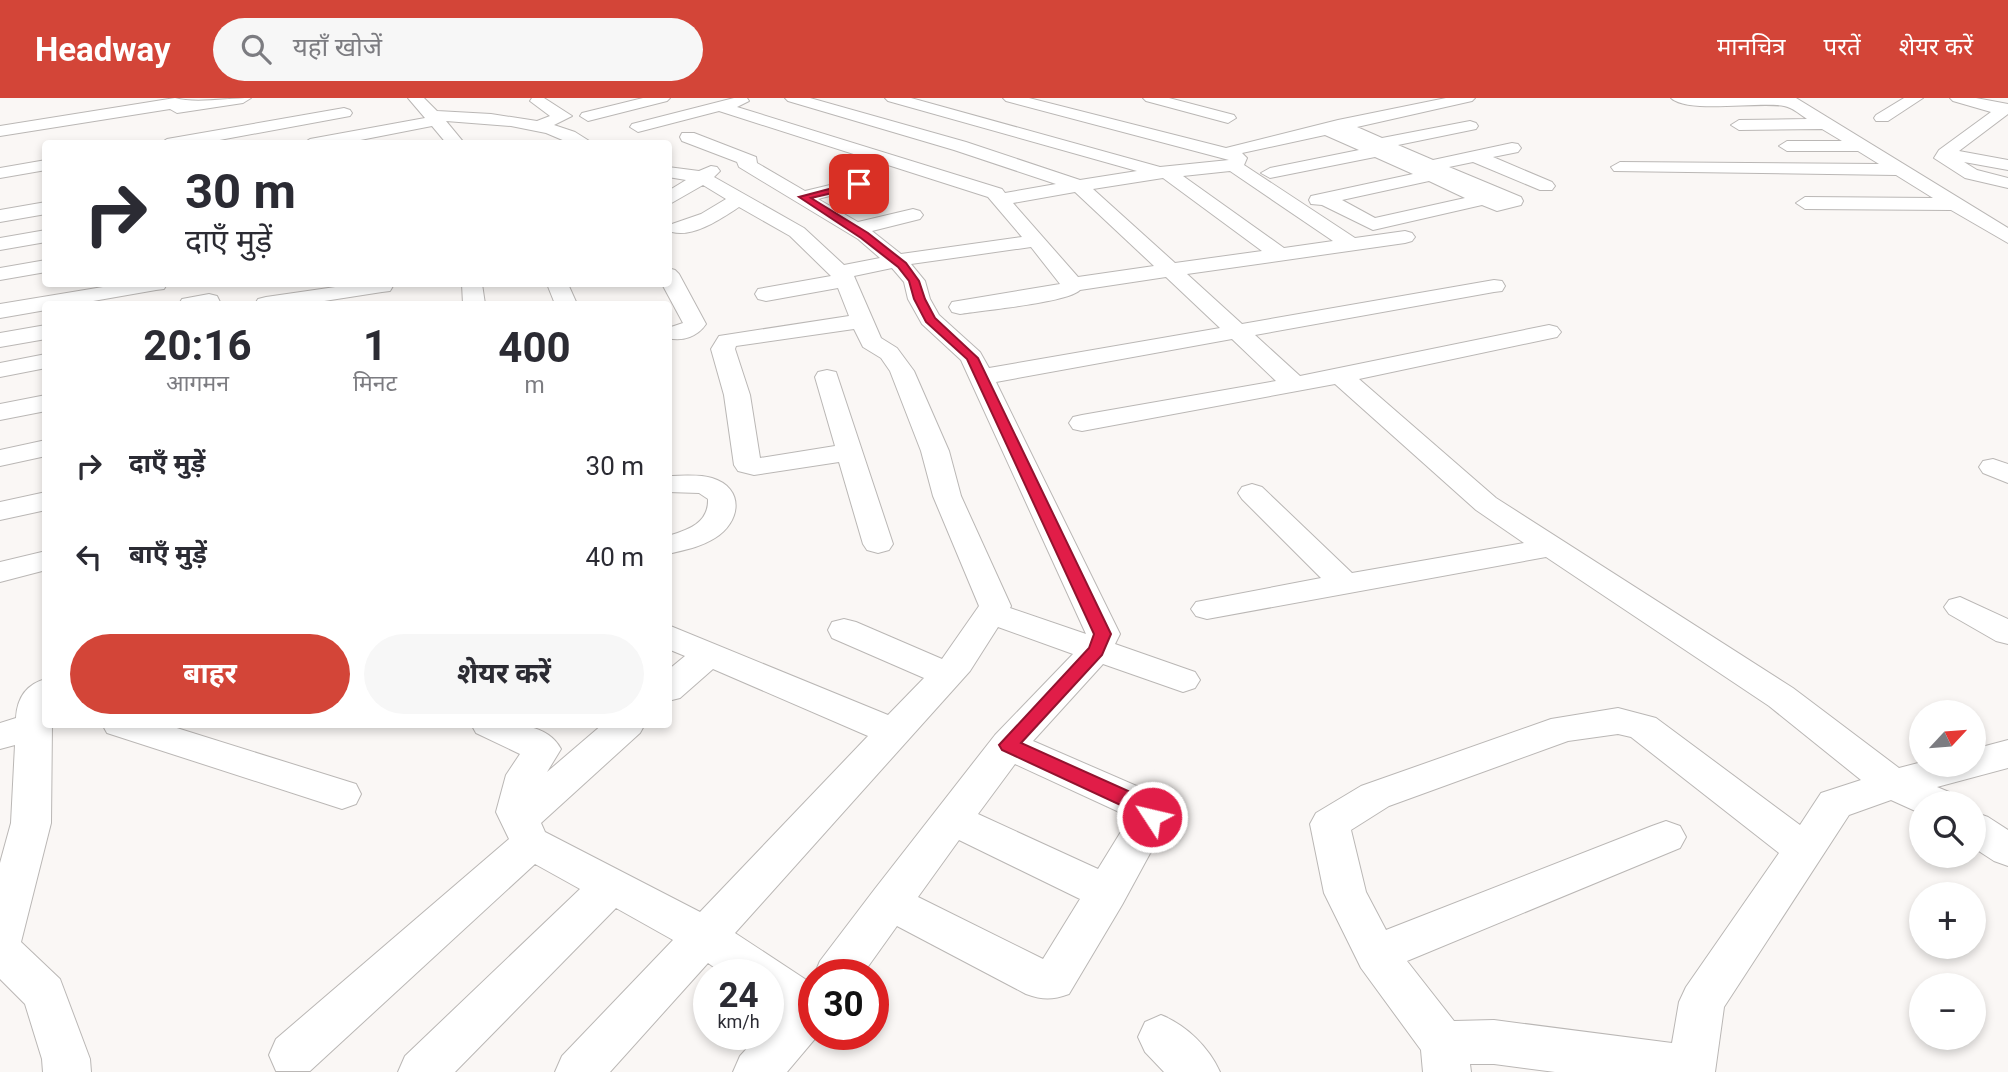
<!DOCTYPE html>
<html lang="hi">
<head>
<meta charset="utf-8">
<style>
  :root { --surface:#fff; --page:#f7f7f7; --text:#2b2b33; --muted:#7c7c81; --accent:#d34538 }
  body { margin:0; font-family:Roboto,"Noto Sans Devanagari",sans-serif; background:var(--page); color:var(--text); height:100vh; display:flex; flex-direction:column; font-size:26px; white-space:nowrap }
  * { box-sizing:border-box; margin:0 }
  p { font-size:23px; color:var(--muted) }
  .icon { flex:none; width:38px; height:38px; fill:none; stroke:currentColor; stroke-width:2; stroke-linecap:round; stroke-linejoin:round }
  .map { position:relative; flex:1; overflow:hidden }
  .details { position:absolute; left:42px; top:203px; width:630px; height:427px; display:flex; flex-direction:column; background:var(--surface); border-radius:7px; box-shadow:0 4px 10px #0003 }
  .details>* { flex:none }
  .top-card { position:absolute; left:42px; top:42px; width:630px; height:147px; border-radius:7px; box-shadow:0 4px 10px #0003; background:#fff; color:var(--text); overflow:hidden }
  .needle { width:46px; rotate:64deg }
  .tools { position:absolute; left:1909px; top:602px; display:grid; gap:14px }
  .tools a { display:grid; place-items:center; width:77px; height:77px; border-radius:50%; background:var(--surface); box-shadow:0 4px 10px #0003; font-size:35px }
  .speed { position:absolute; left:693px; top:861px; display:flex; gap:14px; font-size:35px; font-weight:700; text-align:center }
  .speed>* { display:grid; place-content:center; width:91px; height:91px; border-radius:50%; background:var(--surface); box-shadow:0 4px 10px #0003; line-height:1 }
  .speed small { font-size:18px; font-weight:400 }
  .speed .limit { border:10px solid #d22; background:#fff; color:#111 }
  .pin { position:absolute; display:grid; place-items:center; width:60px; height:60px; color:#fff; margin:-30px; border-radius:14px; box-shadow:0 4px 10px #0006 }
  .me { position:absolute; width:77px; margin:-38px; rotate:305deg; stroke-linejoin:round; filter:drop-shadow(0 0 5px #0008) }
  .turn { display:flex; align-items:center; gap:24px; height:147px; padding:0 28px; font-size:32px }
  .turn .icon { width:91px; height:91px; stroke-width:2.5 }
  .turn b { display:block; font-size:49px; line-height:60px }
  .eta { display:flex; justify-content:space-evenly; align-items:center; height:119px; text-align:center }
  .eta b { font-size:42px; font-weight:700; line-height:49px }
  .button { display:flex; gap:14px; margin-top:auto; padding:14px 28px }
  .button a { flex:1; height:80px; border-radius:42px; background:var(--accent); color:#fff; font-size:28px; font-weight:700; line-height:80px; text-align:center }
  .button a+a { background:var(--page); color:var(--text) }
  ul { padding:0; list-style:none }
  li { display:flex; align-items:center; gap:21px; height:91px; padding:0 28px }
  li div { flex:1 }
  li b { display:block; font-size:26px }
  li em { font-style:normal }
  header { display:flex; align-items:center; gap:42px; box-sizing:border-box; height:98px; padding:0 35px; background:var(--accent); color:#fff }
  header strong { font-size:33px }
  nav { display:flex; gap:38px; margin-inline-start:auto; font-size:24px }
  .search { width:490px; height:63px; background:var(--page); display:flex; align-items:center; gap:18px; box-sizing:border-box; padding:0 24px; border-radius:38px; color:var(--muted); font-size:26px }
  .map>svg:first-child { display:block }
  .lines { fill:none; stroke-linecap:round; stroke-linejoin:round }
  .minor-casing { stroke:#bab7b5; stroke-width:2 }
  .minor { fill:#fff; fill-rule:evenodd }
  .route { fill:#e11d48; stroke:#92132f; stroke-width:2 }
</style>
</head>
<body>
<header>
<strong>Headway</strong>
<div class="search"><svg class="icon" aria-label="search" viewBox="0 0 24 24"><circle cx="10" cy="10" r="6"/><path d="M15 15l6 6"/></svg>यहाँ खोजें</div>
<nav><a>मानचित्र</a><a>परतें</a><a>शेयर करें</a></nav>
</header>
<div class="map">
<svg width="2008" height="974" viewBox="0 0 2008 974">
  <rect width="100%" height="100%" fill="#faf7f5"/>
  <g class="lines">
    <defs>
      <path id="minor" d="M175,0C195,6 227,0 251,0L243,5L177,15L170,11L0,38V28Z
        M408,0H424L437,13L491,16L537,23L550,18L530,3L532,0H544L572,18L554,27L575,34L594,46H572L546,35L511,28L446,23L465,46H447L432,28L340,46H302L310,41L425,20Z
        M643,0H670L667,3L588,23L580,18L582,15Z
        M734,0H747L749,3L737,9L1002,91L1005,95L1056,86L954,52L788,3L785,0H810L966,44L1080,82L1137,73L888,3L885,0H911L1160,69L1229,62L1006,3L1003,0H1029L1226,50L1338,22L1446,0H1475L1472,3L1357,29L1382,40L1470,23L1476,25L1478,28L1476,31L1398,47L1433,62L1512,45L1518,46L1521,50L1518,54L1493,59L1552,84L1555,88L1552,92H1540L1473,64L1449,69L1521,99L1523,103L1521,107L1497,113L1482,107L1373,132L1322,107L1311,106L1309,102L1311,98L1413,76L1375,59L1270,80L1261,75L1270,70L1359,52L1325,37L1242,55L1247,60L1244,67L1355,140L1405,133L1412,135L1415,139L1412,143L1405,145L1187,176L1242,226L1494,182L1502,183L1505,188L1502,193L1494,194L1255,237L1300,278L1549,227L1557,229L1561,234L1557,239L1359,281L1496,400L1793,590L1899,670L1922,664V667H1974V651L2008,642V670L1937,689L1949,694L1954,705H1922V716L1891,702L1849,717L1724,909L1715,974H1555L1494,966H1470L1471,974H1423L1421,952L1361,870L1324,795L1310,726L1316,715L1361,688L1551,621L1618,610L1656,620L1800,727L1821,695L1861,682L1769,608L1546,459L1207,521L1196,518L1191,511L1196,504L1321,480L1242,401L1238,395L1242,389L1252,386L1262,389L1352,475L1524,445L1476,412L1335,286L1082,333L1073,331L1069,325L1073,319L1082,317L1276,283L1232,241L996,284L1120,536L1115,546L1195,574L1200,582L1195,590L1183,594L1103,566L1033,643L1162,699L1172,715L1122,807L1069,896C1052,902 1043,902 1026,896L897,828L862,877H814L820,863L874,792L995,637L1073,556L998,529L970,573L735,835L814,887V936H819L787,974H733L740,958L760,936H768V927L779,915L768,907V877H725L708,865L610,974H555L562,958L673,842L616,810L455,974H398L405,958L580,791L535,766L310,973H276L269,957L276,941L509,741L496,714L506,677L520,656L476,635L471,626C501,626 545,621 561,651L547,674L603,626H645L640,635L541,725L545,734L700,814L868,638L713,571L680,600L668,603V572L685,558L668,551V527L888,617L924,580L832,540L828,532L832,524L844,521L856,524L942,561L979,508L933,398L921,353L890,273L881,260L863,249L854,231L736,248L735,251L750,297L760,360L835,348L815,279L818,274L827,272L836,274L893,446L889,452L878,455L867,452L863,446L839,364L754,377L738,373L734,367L724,297L711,251L719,238L849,218L838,190L766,203L758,201L755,196L758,191L831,178L790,138L739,109C722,120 694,140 672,134L669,130L672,126L701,116L726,101L703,87L668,107V93L686,82L668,79V69L699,73L711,68L717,69L720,73L714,79L804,130L844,167L880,160L858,141L739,69L737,64L682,43L680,39L682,35H694L756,59L757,65L805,93L859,80L865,81L868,85L865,89L818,101L858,124L913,111L920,113L923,117L920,121L872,133L901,156L1022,139L988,99L719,13L638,34L630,29L632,26ZM1230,73L1333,143L1284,150L1183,78ZM1163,80L1262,153L1175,165L1093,91ZM1429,83L1465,100L1375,120L1342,102ZM1075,94L1154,168L1078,179L1013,105ZM1031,149L1060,186L952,204L949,209L952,214L960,216C982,212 1067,205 1080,192L1166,179L1220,230L989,270L980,254L939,217L930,201L925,183L911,166ZM892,170L904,184L908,201L922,226L961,262L1086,536L1010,510L1011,508L961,398L949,353L914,273L897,250L881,240L854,178ZM1618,636L1631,639L1779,755L1686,889L1679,904L1672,945L1494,922L1454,923L1407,863L1680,750L1686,739L1680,728L1666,723L1652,728L1386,832L1366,794L1351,732L1389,708L1568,643ZM1015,666L1130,719L1098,771L978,716ZM959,742L1080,801L1043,861L918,799Z
        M1143,0H1169L1234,17L1236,20L1228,25L1146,3Z
        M1671,0H1796L2008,130V145L1951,112L1805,111L1796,105L1805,99L1933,100L1896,77L1614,73L1611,69L1620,64L1879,66L1858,53H1787L1779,48L1787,43H1842L1822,31L1739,32L1731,27L1739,22L1807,21C1801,17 1792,9 1784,8C1760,3 1688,16 1671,0Z
        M1904,0H1923L1888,23H1876L1874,20L1876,17Z
        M1950,0H1976L2008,6V16L1959,53L2008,62V72L1964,64L1977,72L2008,80V90L1965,80L1934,60L1939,52L1991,14L1953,3Z
        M344,10L350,12L352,15L350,18L198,46H159L167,41Z
        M46,62V72L0,80V70Z
        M46,104V116L0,124V112Z
        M46,132V144L0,152V140Z
        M46,162V174L0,182V170Z
        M668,170L675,172L679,176L706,226C698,238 683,244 668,240V230L683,225L662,186H668Z
        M121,186H167L164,191L156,192L76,206H46V212L0,220V206Z
        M356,186H391L393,188L390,193L382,194L305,206H255L258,201L266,199Z
        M462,186H482L485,206H463Z
        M547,186H568L577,206H555Z
        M209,196L217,198L221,206H179L182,201Z
        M46,227V241L0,249V235Z
        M46,256V270L0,279V265Z
        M46,297V313L0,322V306Z
        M46,342V358L0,368V352Z
        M1993,361L2008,366V385L1983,375L1979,369L1983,363Z
        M668,378C682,378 699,376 712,380C745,390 741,424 715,440C701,449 684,452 668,456V438C688,432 709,425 708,401L699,395L668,394Z
        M46,394V412L0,422V404Z
        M46,453V472L0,484V464Z
        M1960,499L2008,521V546L1996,543L1949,516L1944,509L1949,502Z
        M46,581V626H52L51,725L21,844L60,881L90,961L91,974H43L42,961L25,906L0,881V765L11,725L15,647L0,651V625L16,620C17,601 26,586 46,581Z
        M102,626H164L356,686L361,696L356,706L342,711L107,635Z
        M1974,714L1988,719L2008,732V768L1994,763L1974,750Z
        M1161,917C1186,927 1209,949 1220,974H1164L1145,954L1138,939L1145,924Z"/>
    </defs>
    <use href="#minor" class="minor-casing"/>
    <use href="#minor" class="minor"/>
  </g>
  <path class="route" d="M859,83L864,86L863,88L811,100L868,135L906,165L919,183L925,201L935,220L978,260L1111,536L1102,557L1021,645L1155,705L1162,719L1159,724L1152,726L1145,724L1140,716L1002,652L999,647L1089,550L1094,536L967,261L926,224L914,201L909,183L898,169L861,140L799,99Z"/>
</svg>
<div class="tools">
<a><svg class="needle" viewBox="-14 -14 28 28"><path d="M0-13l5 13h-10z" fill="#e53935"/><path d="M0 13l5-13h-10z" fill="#7c7c81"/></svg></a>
<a><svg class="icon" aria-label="search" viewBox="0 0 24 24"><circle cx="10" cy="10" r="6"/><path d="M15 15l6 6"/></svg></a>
<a>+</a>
<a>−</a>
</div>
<div class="speed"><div>24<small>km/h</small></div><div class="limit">30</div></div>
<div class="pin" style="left:859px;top:86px;background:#d93025"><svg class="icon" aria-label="arrive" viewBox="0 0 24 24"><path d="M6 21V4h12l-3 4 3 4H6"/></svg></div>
<svg class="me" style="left:1152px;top:719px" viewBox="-20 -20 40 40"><circle r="17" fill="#e11d48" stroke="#fff" stroke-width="3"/><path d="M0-11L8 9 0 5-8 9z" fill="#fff"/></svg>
<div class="top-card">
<div class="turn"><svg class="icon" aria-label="right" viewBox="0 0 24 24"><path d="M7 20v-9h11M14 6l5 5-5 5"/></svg><div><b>30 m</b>दाएँ मुड़ें</div></div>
</div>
<section class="details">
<div class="eta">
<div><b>20:16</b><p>आगमन</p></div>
<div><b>1</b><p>मिनट</p></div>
<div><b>400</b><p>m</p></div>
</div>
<ul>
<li><svg class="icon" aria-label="right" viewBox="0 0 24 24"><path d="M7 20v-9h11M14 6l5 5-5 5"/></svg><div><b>दाएँ मुड़ें</b></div><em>30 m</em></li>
<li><svg class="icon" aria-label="left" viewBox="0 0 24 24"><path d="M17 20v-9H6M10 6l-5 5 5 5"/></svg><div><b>बाएँ मुड़ें</b></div><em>40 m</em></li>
</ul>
<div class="button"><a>बाहर</a><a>शेयर करें</a></div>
</section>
</div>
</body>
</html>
